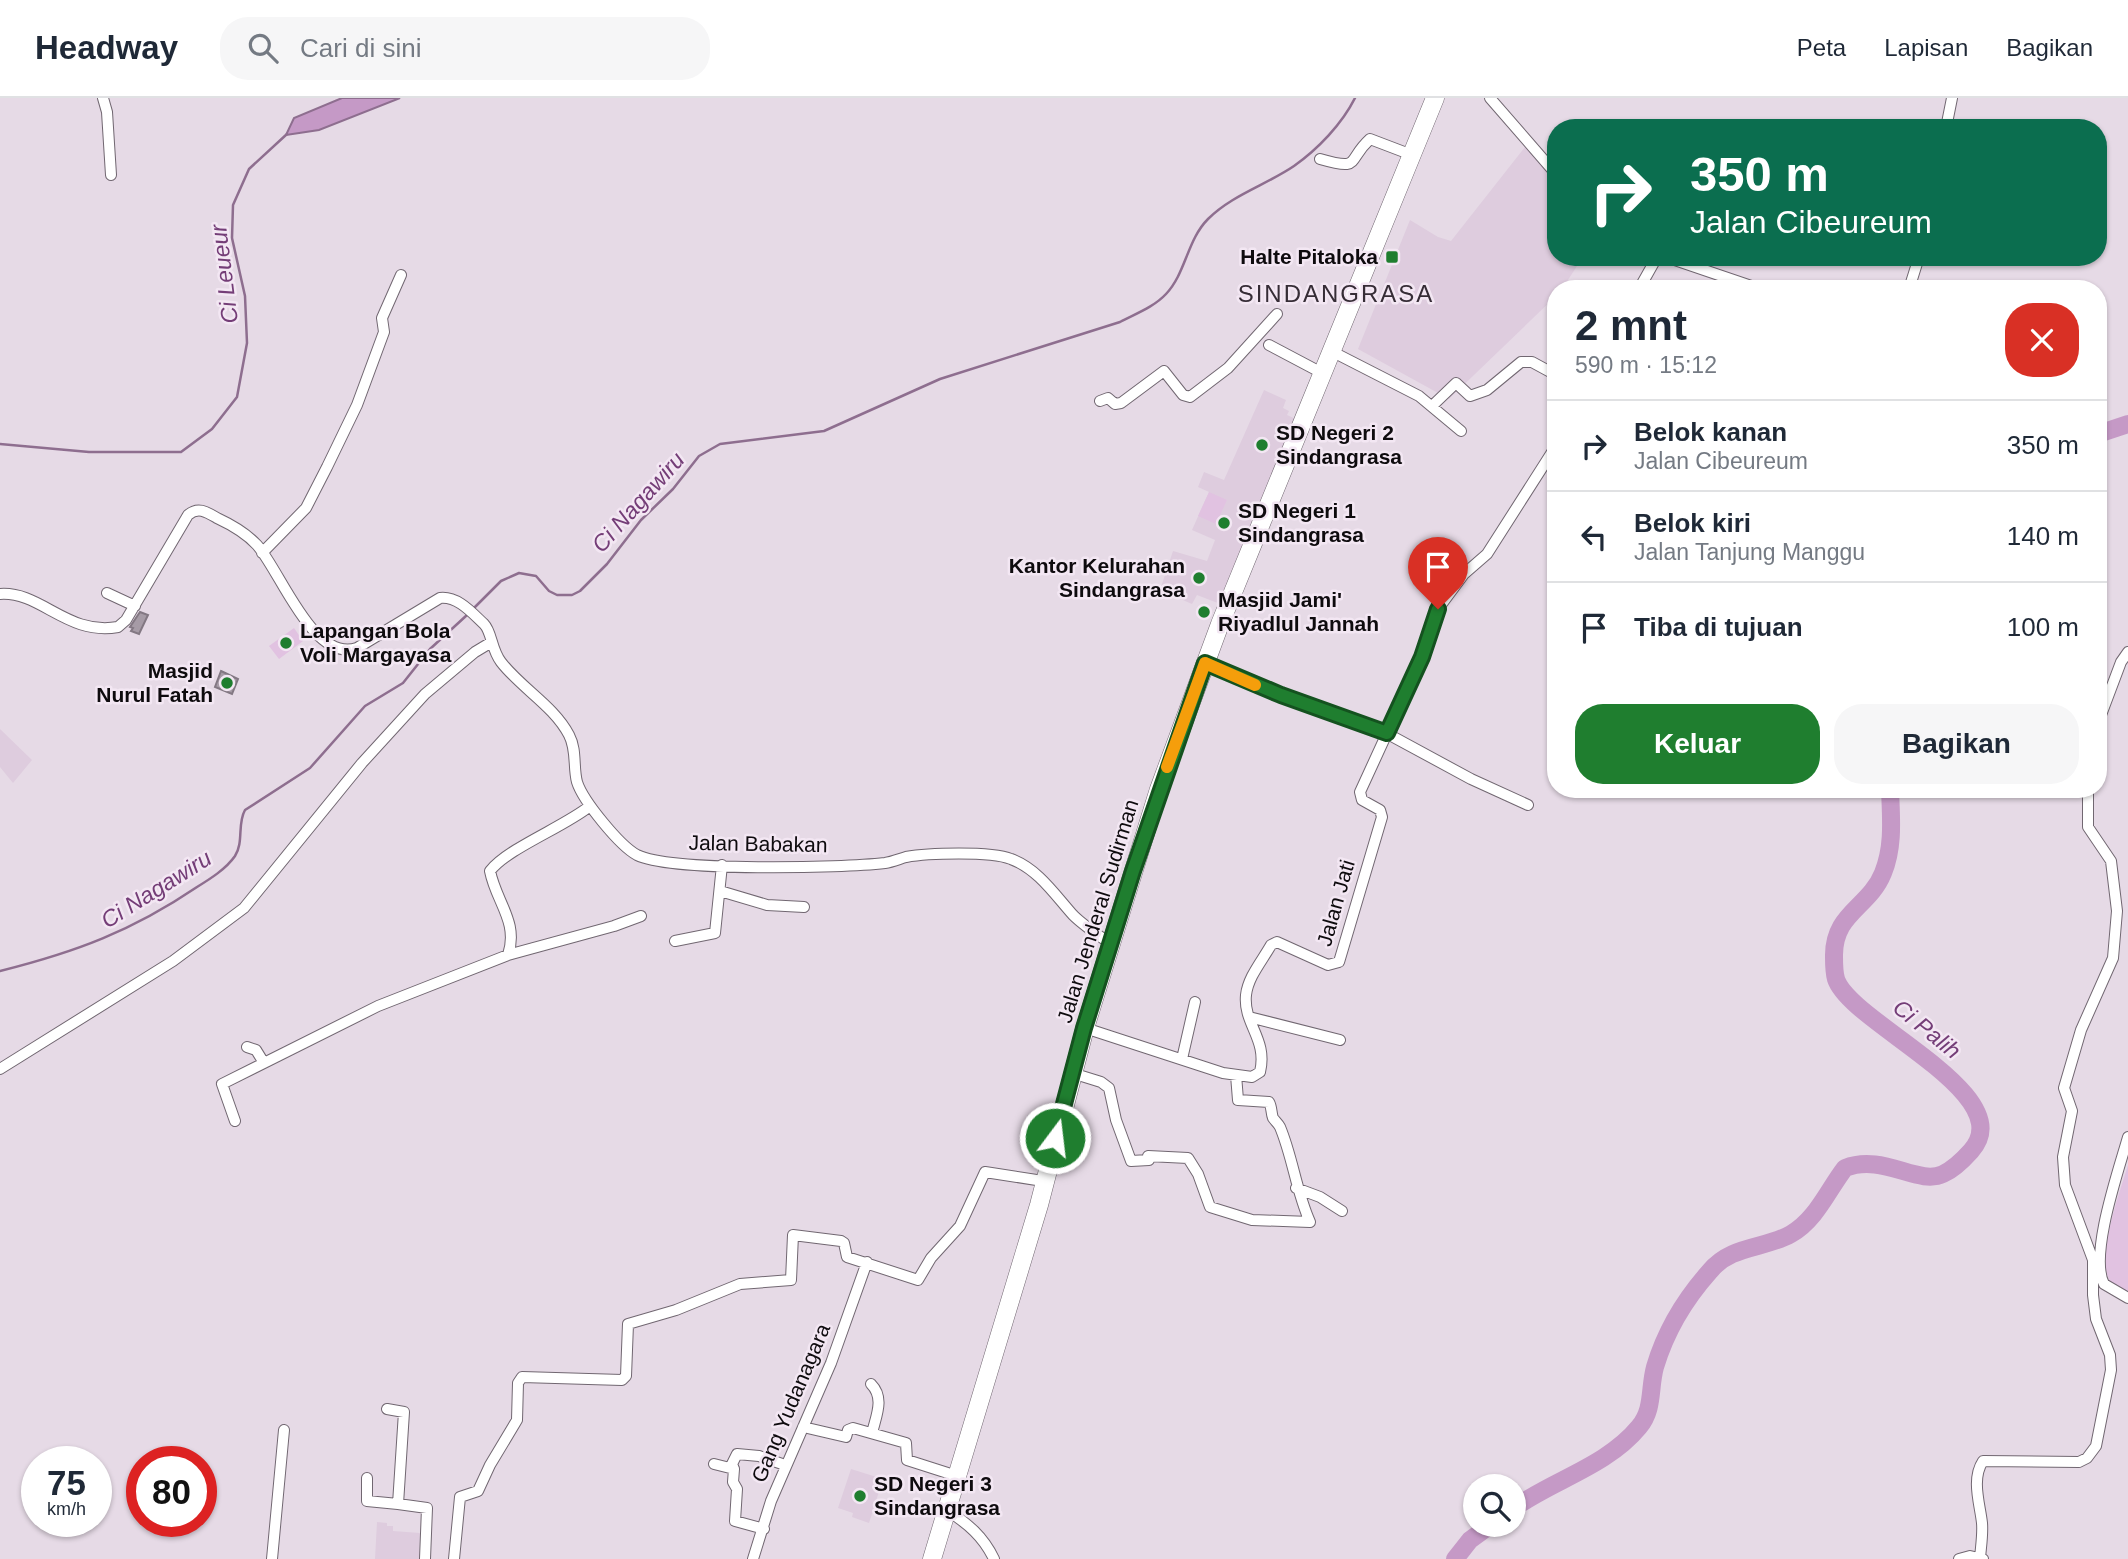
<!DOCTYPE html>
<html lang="id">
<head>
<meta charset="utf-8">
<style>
  :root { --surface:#fff; --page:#f6f6f7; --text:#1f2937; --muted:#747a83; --line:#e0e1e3; --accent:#1f7e2f }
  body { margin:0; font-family:Helvetica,sans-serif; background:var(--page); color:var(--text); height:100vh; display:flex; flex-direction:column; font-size:26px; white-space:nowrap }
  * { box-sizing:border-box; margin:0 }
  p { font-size:23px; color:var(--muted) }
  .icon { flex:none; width:38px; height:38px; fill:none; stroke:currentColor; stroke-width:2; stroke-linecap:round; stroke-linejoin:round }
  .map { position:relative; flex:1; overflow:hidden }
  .drawer { position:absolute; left:1547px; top:182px; width:560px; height:518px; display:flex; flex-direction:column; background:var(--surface); border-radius:28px; box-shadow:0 2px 5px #0004 }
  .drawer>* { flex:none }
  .guide { position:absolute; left:1547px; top:21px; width:560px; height:147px; border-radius:28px; box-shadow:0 2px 5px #0004; background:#0b6e4f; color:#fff; overflow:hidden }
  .fabs { position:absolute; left:1463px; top:1376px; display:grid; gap:14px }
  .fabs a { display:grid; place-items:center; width:63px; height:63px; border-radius:50%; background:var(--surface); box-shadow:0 2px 5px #0004; font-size:35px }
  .speed { position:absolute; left:21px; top:1348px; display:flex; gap:14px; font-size:35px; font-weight:700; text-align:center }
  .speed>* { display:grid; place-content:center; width:91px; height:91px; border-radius:50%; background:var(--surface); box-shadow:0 2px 5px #0004; line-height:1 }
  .speed small { font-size:18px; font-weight:400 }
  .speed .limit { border:10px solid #d22; background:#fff; color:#111 }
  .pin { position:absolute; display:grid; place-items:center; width:60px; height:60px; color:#fff; margin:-72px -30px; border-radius:50% 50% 50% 0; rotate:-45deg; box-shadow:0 0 7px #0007 }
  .pin .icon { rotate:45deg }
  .me { position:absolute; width:77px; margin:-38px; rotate:15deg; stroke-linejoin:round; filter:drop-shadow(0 0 5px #0008) }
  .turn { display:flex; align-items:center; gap:24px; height:147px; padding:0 28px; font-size:32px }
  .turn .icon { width:91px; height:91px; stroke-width:2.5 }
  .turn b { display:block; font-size:49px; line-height:60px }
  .round { display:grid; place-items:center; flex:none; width:74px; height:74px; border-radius:28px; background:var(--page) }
  .summary { display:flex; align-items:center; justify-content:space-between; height:119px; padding:0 28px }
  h1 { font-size:42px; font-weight:700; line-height:52px }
  .primary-button { display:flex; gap:14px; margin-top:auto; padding:14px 28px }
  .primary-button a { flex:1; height:80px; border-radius:28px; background:var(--accent); color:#fff; font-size:28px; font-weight:700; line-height:80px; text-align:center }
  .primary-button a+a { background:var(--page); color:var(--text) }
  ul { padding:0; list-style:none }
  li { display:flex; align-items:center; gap:21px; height:91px; padding:0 28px; border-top:2px solid var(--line) }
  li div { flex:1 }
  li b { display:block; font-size:26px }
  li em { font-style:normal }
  header { display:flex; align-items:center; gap:42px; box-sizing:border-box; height:98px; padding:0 35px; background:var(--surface); border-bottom:2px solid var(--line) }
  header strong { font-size:33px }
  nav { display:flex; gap:38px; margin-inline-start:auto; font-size:24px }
  .search { width:490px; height:63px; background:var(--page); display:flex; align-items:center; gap:18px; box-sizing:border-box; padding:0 24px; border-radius:28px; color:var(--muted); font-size:26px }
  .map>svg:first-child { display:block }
  .built { fill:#deccde }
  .green { fill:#e1c2e1 }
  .water { fill:#c599c6; stroke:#8e6e8f; stroke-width:2 }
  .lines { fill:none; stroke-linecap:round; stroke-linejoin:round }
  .stream { stroke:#8e6e8f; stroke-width:2.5 }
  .river { stroke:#c599c6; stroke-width:18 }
  .building { fill:#a69ba6; stroke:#837883; stroke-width:2 }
  .minor-casing { stroke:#716771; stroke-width:12 }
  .trunk-casing { stroke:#716771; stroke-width:19 }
  .minor { stroke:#fff; stroke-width:10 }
  .trunk { stroke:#fff; stroke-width:18 }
  .route-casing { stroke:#14521f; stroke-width:18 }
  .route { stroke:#1f7e2f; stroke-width:12 }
  .slow { stroke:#f59e0b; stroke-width:12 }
  .poi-dot { fill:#1f7e2f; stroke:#f3e7f3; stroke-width:2.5 }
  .labels { text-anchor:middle; stroke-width:5; stroke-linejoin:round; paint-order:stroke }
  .poi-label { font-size:21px; font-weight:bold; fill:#0e0b0e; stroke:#f3e7f3; text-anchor:start }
  .street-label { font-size:21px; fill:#0e0b0e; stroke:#f3e7f3 }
  .water-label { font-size:23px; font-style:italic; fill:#743d77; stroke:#f3e7f3 }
  .quarter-label { font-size:24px; letter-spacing:2px; fill:#362d36; stroke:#f3e7f3 }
</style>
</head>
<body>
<header>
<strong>Headway</strong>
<div class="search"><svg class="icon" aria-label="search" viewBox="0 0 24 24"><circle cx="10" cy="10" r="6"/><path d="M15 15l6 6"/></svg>Cari di sini</div>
<nav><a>Peta</a><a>Lapisan</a><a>Bagikan</a></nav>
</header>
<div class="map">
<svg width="2128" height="1461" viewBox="0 0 2128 1461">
  <rect width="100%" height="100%" fill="#e6dae6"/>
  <path class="built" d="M1525,49L1556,74V159H1583L1562,191H1556V198L1449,301L1358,251L1410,122L1438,139L1451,143Z
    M1264,292L1286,302L1283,310L1289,313L1287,317L1296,321L1235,467L1223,507L1197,497L1192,506L1160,492L1173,453L1207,463L1215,442L1192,432L1209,394L1198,389L1204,374L1224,382Z
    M0,631L32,662L13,685L0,669Z
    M851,1371L883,1381L869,1425L852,1419L853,1415L838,1410Z
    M377,1424L387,1425V1428H393V1433L420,1435L419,1461H375Z"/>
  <path class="green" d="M1209,394L1227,402L1216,426L1198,418Z
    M294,530L303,543L279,561L269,548Z
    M2128,1067V1196C2120,1192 2111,1188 2108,1179C2098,1154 2120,1093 2128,1067Z"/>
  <path class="water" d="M342,0H400L319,32L286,37L294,20Z"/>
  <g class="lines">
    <path class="stream" d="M0,346L89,354H181L212,331L237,299L247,245L245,198L232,140L233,107L249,71L287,36
      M472,512L501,483L519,475L536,478L549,493L557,497H572L580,493L607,466L641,422L673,391L699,358L720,346L824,333L940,281L1120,224C1135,216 1154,209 1166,196C1186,175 1187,142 1208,121C1232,97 1266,87 1294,68C1318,51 1342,26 1355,0
      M0,873C76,854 132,833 197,789C210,781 226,771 235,758C244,744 237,726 245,712L310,670L365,608L403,585L430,551L467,517"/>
    <path class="river" d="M2098,336L2128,326
      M1514,1410C1553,1382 1607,1368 1639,1329C1654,1311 1649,1291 1655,1269C1666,1232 1685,1201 1710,1173C1731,1147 1765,1151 1791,1136C1816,1122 1828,1092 1845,1070C1883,1055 1918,1088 1943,1076C1954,1071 1963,1062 1971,1053C2022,996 1850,925 1836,881C1834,874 1834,866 1834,859C1833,815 1869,810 1883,775C1894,748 1891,720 1890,691
      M1455,1461L1470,1442L1492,1426"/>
  </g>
  <path class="building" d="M140,514L148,517L139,536L131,533L133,530L130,529Z
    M221,573L238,581L232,596L215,589Z"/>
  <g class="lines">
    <defs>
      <path id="minor" d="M103,0L107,14L111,77
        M1490,0L1556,76
        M1946,30L1952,0
        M1320,61C1362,73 1346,63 1370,41L1412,57
        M1666,159L1760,191
        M1639,191L1657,159
        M1909,191L1919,159
        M1269,247L1322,275
        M1331,253L1419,298L1461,333
        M1100,303L1108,300L1115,306L1121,305L1164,273L1183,297L1190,299L1228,270L1277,216
        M1432,308L1456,285L1470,298L1487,292L1521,264H1532L1556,277
        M262,455L306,410L327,369L357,307L384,234L382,220L401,177
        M107,495L135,508
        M0,496C41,493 67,538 118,529L126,522L188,417C198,408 207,414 217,420C232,427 246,435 257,447C281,474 313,565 357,550L440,500C458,498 472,515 484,526C492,534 491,551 501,564C521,590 554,608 569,637C577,652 573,669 577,684C583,703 620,748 637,757C672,774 842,770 885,765C892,764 899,761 906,759C927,755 991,753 1011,761C1038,771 1055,797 1073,817C1084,828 1098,837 1111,846
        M1205,565L1281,597L1386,635L1471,681L1528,707
        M2098,625L2121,564L2128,554
        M720,793L767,807L804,809
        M675,843L715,835L722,767
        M508,857L614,828L641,818
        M1249,919L1340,942
        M1085,930L1223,975L1252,979L1260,974C1268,941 1243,926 1246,897C1248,879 1262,863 1271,847L1277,844L1328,867L1339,864L1382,719L1380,712L1362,702L1360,694L1422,559L1438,511L1464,476L1487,456L1556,348
        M247,949L256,952L264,965
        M1182,961L1195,904
        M0,971L173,863L244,810L362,665L425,596L475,554L490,545
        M1072,975L1101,984L1109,990L1116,1022L1131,1063L1149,1062L1148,1058L1188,1060L1198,1076L1210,1109L1252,1122L1310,1124C1296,1093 1293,1060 1280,1029C1278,1025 1275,1023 1273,1020C1271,1015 1272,1009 1269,1004L1238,1002L1236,977
        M235,1023L222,986L378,908L508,857C519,824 496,804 490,773C508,750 564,729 590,708
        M2128,1039C2119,1071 2089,1157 2104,1186L2128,1200
        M1296,1090L1320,1099L1342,1113
        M871,1286C885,1300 876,1318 872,1335
        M387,1311L404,1314L398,1406L427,1410L425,1461
        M803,1329L846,1339L848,1332L853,1330L906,1345L907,1362L957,1378
        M714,1366L734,1371L733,1384L737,1391L735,1423L764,1431
        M734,1371L732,1366L737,1356L759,1358L785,1367
        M367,1380V1403L398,1406
        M947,1412C968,1426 983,1438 994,1461
        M1980,1460C1981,1448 1983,1436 1982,1425C1980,1406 1971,1381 1983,1363L2079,1364L2087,1360L2096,1348L2111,1272L2110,1257L2096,1221L2093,1197V1162L2065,1087L2063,1059L2072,1013L2064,990L2081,932L2113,860L2117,813L2111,763L2088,729V691
        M272,1461L284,1332
        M454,1461L460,1399L478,1393L490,1367L517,1322L518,1285L522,1279L622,1282L626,1278L628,1226L676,1212L740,1186L791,1182L793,1137L841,1143L844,1145L847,1159L918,1182L931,1160L960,1128L985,1074L1043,1083
        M753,1461L771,1403L831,1265L867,1164
        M1959,1461L1970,1458L1983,1461"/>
      <path id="trunk" d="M932,1461L1039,1107L1085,930L1159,691L1220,526L1435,0"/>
    </defs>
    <use href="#minor" class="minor-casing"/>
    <use href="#trunk" class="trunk-casing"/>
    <use href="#minor" class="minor"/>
    <use href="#trunk" class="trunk"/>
  </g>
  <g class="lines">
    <defs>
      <path id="route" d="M1055,1040L1084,930L1133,773L1205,565L1281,597L1387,635L1422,559L1438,511"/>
    </defs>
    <use href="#route" class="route-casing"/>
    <use href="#route" class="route"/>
    <path class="slow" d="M1167,669L1205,565L1255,587"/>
  </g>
  <g class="poi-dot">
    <rect x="1385" y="152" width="14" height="14" rx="3.5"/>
    <circle cx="1262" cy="347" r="7"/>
    <circle cx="1224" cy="425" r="7"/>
    <circle cx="1199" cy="480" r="7"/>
    <circle cx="1204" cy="514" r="7"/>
    <circle cx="286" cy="545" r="7"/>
    <circle cx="227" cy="585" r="7"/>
    <circle cx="860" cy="1398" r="7"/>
  </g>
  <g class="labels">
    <g class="poi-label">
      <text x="1378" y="166" text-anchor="end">Halte Pitaloka</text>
      <text x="1276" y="342">SD Negeri 2<tspan x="1276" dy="24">Sindangrasa</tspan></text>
      <text x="1238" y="420">SD Negeri 1<tspan x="1238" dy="24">Sindangrasa</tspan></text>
      <text x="1185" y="475" text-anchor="end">Kantor Kelurahan<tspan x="1185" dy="24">Sindangrasa</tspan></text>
      <text x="1218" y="509">Masjid Jami'<tspan x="1218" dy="24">Riyadlul Jannah</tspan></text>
      <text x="300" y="540">Lapangan Bola<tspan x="300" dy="24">Voli Margayasa</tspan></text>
      <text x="213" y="580" text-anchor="end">Masjid<tspan x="213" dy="24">Nurul Fatah</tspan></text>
      <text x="874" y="1393">SD Negeri 3<tspan x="874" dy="24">Sindangrasa</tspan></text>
    </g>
    <g class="street-label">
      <text transform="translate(758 746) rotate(1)" y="7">Jalan Babakan</text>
      <text transform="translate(1336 805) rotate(-74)" y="7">Jalan Jati</text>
      <text transform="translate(1098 813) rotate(-73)" y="7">Jalan Jenderal Sudirman</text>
      <text transform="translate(791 1305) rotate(-67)" y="7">Gang Yudanagara</text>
    </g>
    <g class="water-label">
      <text transform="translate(224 176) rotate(-97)" y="8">Ci Leueur</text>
      <text transform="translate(638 404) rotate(-48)" y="8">Ci Nagawiru</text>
      <text transform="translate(156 791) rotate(-32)" y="8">Ci Nagawiru</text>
      <text transform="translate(1927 931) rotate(39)" y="8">Ci Palih</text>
    </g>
    <g class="quarter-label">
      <text x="1336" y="204">SINDANGRASA</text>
    </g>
  </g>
</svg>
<div class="fabs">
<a><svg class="icon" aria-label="search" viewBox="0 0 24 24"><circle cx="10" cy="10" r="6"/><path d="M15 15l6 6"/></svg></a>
</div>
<div class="speed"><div>75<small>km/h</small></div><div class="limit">80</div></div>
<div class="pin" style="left:1438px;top:511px;background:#d93025"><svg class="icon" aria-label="arrive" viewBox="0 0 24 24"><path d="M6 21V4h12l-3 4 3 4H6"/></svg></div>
<svg class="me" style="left:1055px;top:1040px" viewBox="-20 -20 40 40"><circle r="17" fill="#1f7e2f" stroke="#fff" stroke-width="3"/><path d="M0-11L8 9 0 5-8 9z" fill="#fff"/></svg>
<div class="guide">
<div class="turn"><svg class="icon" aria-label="right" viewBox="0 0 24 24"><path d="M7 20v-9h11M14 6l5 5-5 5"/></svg><div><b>350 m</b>Jalan Cibeureum</div></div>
</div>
<section class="drawer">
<div class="summary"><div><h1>2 mnt</h1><p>590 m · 15:12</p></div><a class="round" style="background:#d93025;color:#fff"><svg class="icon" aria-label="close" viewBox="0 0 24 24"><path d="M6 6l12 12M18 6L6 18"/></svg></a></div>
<ul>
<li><svg class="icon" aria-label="right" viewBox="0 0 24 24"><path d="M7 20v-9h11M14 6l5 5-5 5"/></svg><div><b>Belok kanan</b><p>Jalan Cibeureum</p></div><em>350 m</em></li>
<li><svg class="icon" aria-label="left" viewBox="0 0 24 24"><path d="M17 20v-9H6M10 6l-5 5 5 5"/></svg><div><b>Belok kiri</b><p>Jalan Tanjung Manggu</p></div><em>140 m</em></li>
<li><svg class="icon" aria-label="arrive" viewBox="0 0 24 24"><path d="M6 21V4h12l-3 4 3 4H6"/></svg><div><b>Tiba di tujuan</b></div><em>100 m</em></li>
</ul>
<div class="primary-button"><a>Keluar</a><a>Bagikan</a></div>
</section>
</div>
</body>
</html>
